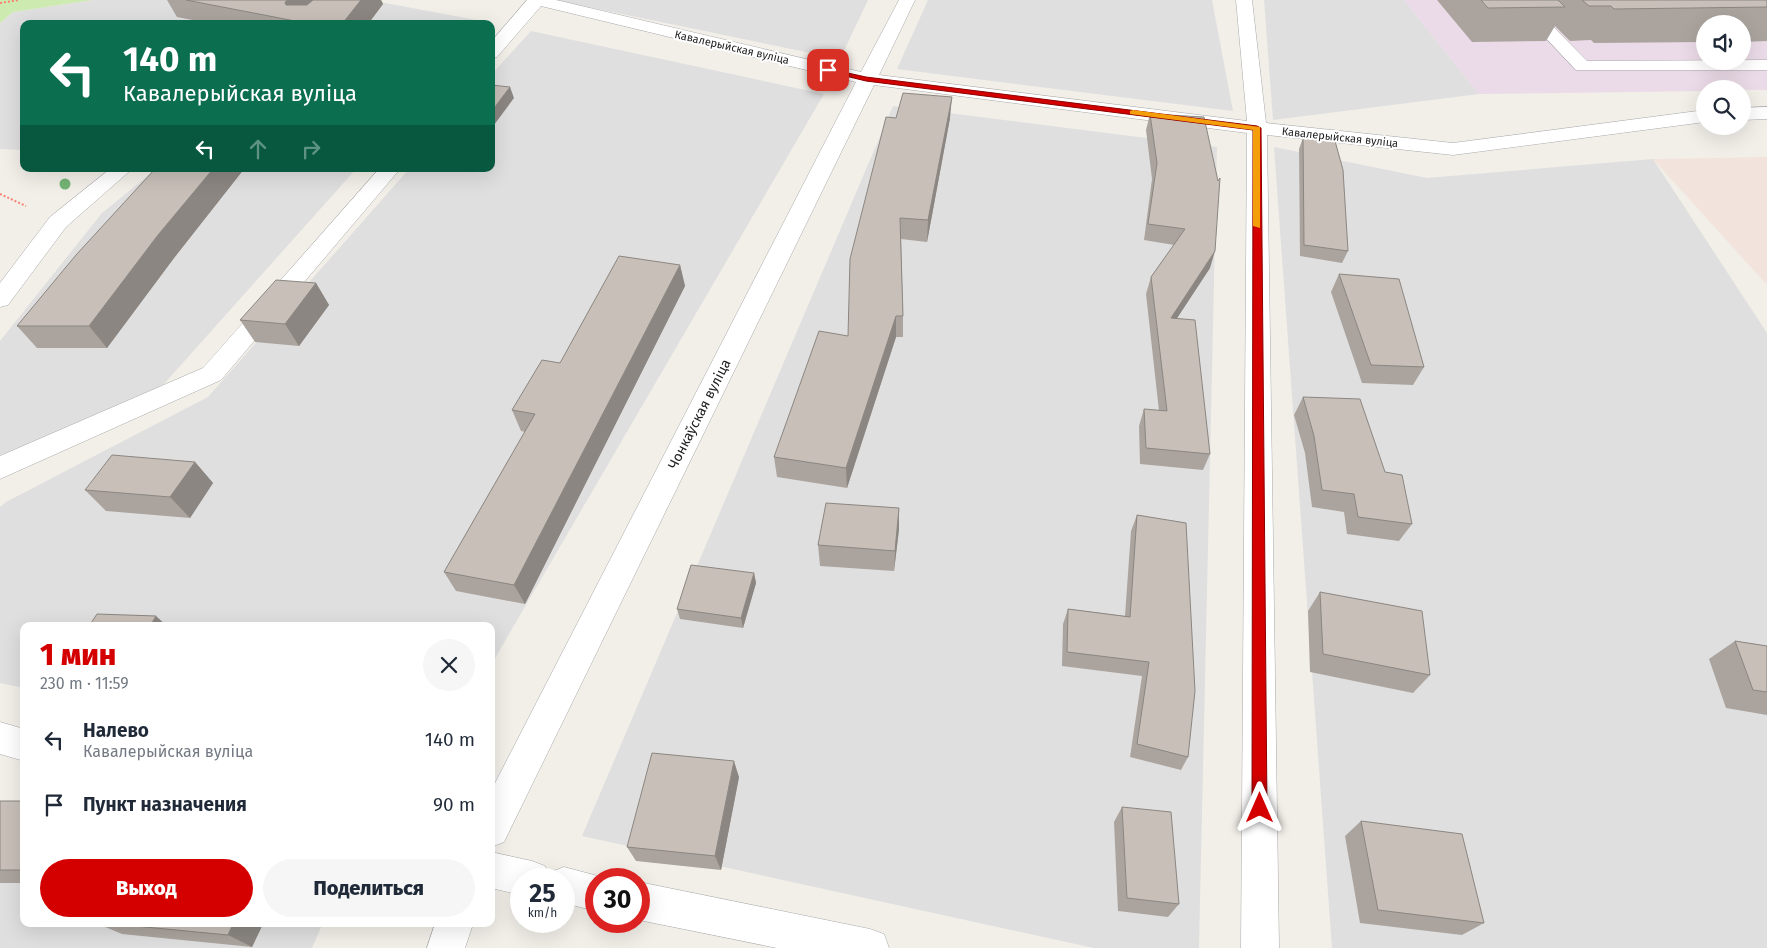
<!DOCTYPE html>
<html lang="ru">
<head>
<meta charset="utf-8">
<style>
  :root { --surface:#fff; --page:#f6f6f7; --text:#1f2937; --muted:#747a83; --accent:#d40000 }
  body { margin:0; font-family:"Fira Sans",sans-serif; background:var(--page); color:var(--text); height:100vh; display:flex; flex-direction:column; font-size:19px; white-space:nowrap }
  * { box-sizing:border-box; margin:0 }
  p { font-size:16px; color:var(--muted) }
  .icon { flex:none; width:28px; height:28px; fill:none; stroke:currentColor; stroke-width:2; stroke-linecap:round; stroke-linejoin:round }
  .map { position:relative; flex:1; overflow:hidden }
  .side { position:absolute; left:20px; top:622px; width:475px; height:305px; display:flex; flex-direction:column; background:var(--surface); border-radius:10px; box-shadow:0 5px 20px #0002 }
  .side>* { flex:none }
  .guide { position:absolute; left:20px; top:20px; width:475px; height:152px; border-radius:10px; box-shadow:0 5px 20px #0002; background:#0b6e4f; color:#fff; overflow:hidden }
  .buttons { position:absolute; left:1696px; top:15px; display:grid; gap:10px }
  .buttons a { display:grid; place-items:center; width:55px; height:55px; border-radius:50%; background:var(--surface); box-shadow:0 5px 20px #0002; font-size:25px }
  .speed { position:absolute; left:510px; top:868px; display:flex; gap:10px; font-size:25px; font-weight:700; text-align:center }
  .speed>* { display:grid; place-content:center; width:65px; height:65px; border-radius:50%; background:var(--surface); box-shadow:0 5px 20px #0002; line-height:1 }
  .speed small { font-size:12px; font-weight:400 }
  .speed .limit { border:8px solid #d22; background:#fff; color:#111 }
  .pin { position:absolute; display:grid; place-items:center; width:42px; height:42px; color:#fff; margin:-21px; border-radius:10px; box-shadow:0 2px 8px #0006 }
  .me { position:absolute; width:55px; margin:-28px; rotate:0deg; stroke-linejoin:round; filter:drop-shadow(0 0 4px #0008) }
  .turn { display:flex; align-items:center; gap:18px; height:105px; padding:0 20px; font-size:22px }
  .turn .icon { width:65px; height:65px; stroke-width:2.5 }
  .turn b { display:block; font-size:35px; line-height:42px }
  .lanes { display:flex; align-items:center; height:48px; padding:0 20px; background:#0003; justify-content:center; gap:25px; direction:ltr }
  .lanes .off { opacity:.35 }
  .round { display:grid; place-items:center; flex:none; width:52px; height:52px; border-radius:26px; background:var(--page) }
  .summary { display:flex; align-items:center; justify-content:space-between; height:85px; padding:0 20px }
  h1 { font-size:30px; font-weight:800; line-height:38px; color:var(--accent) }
  .cta { display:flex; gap:10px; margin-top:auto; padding:10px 20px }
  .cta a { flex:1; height:58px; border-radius:30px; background:var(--accent); color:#fff; font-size:20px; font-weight:800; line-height:58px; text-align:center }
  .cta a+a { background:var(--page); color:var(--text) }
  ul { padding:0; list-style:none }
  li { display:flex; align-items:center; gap:15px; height:65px; padding:0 20px }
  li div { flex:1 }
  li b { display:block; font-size:19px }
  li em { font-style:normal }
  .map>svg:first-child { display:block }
  .residential { fill:#e0dfdf }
  .industrial { fill:#ebdbe8; fill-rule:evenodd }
  .military { fill:#f3e3dd }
  .grass { fill:#cdebb0 }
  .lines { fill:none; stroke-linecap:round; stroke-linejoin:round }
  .minor-casing { stroke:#a9a9a9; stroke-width:1 }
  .path { stroke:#fa8072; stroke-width:2; stroke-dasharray:2 2; stroke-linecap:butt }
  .minor { fill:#fff; fill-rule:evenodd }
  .tree { fill:#74b475 }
  .wall { fill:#aba49e }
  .shaded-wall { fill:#8b8681 }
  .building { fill:#c7bfb8; stroke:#8b8681 }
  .route { fill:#d40000; stroke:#8a0000 }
  .slow { fill:#f59e0b }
  .labels { text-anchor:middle; stroke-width:4; stroke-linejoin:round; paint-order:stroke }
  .far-street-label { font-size:11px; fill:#222; stroke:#fff }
  .street-label { font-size:14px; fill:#222; stroke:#fff }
</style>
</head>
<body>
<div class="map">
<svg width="1767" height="948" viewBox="0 0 1767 948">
  <rect width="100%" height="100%" fill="#f2efe9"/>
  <path class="residential" d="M92,0H310L278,24H24V150L0,149V23L13,12Z
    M362,0H369L487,22L333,24Z
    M554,0H868L840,59Z
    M928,0H1212L1233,111L897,69Z
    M1264,0H1404L1479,94L1273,120Z
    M531,31L824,94L491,665V626H24V688L0,683V507L6,502L208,397L409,169H491V75Z
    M893,106L1217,147L1199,948H1094L582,836Z
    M1274,147L1427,178L1653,159L1767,333V948H1332Z
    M156,169H356L147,403L0,455V341L102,213Z
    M0,843L24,849V924L322,925L312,948H0Z"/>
  <path class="industrial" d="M1404,0H1767V90L1705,89V91L1479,94ZM1705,24H1742V61H1705Z"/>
  <path class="military" d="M1767,157V285L1653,159Z"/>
  <path class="grass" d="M0,0H92L13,12L0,23Z"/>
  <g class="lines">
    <defs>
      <path id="minor" d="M527,0H556L861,72L899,0H915L879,75L1247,121L1236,0H1252L1266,123L1453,143L1705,110V122L1453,155L1267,135L1279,948H1241L1247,133L874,85L504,842L491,847V791L856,82L541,6L497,57L491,58V42Z
        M1510,0H1527L1587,61L1767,60V70H1576Z
        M1767,107V119L1742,120V108Z
        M110,169H132L66,227L8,305L0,307V283L50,217Z
        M379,169H400L221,380L0,479V456L203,368Z
        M0,722L24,729V761L0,754Z
        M491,852L532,861L545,866L549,876L551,872L564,867L609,879H596V911L564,903V879H521V895L491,888Z
        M639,882L870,929L884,934L889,948H777L639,920Z
        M435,924H473L465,948H427Z"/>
    </defs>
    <use href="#minor" class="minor-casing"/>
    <path class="path" d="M0,3L19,0
      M0,194L26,206"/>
    <use href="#minor" class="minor"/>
  </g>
  <circle class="tree" cx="65" cy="184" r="5.5"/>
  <path class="wall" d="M167,0H381L383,4L368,24H213L177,17Z
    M1437,0H1767V41L1742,42V24H1705V42L1594,43L1591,40L1570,41L1555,26L1546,41L1472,42Z
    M1150,114L1210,268L1177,318L1210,454L1203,470L1140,464L1139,426L1144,409L1159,411L1146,294L1151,277L1174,245L1144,240L1152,179L1146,130Z
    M896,118H950L927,242L901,239L903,316V337H896L847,488L777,477L774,457L848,336Z
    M1303,138L1348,251L1342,263L1300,256L1299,149Z
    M163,169H244L174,258L107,348H37L17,326Z
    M680,265L685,286L525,604L456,591L444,572L525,432L521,431L512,410L560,363Z
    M1339,274L1424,367L1413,385L1362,383L1331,292Z
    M316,283L329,305L299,346L255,342L240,320Z
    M1303,397L1385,472L1412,524L1399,541L1347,534L1344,512L1312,507L1305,453L1294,415Z
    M195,462L213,483L190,518L106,511L85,490Z
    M899,508V529L894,571L820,566L818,545Z
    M1137,515L1188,757L1181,770L1130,757L1142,676L1062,666L1063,624L1068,609L1125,616L1131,531Z
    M754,573L756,583L743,628L680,619L677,609Z
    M1320,592L1430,675L1413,693L1310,672L1308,611Z
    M1735,641L1767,646V715L1726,708L1709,659Z
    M739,777L721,870L636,861L627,847Z
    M0,801H24V883H0Z
    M1122,807L1179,904L1168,917L1118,911L1114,822Z
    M1361,821L1484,923L1462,935L1360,923L1345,836Z
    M98,924H263L252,947L122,934Z"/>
  <path class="shaded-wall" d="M288,0H321L296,22L286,5L285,2Z
    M361,0H381L383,4L368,24H342Z
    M510,87L514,98L491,129V112Z
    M952,97L950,118L927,242L928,220Z
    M213,169H244L174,258L107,348L89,326L158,235Z
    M1215,251L1210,268L1166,335L1171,318Z
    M680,265L685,286L525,604L514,585Z
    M316,283L329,305L299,346L285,324Z
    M896,316V337L847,488L846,468Z
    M195,462L213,483L190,518L170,497Z
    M899,508V529L894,571L895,551Z
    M754,573L756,583L743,628L741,618Z
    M156,616L167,626H150Z
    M734,761L739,777L721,870L715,856Z
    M233,924H263L252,947L228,935Z"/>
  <path class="building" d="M186,0H288L285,2L286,5H307L313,0H361L342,24H293L295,21Z
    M1481,0H1558L1565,7L1488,8Z
    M1582,0H1767V7L1614,9L1611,6H1589Z
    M491,85L510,87L491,112Z
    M903,93L952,97L928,220L900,218L903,316H896L846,468L774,457L819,331L848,336L850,259L886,117L896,118Z
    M1150,114L1204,117L1218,181L1220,178L1215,251L1171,318L1195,320L1210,454L1146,448L1144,409L1167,411L1151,277L1185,229L1148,224L1157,163Z
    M1303,138L1335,141L1343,170L1348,251L1304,245Z
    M163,169H213L158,235L89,326H17L76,255L154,170H162Z
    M619,256L680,265L514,585L444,572L535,414L512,410L542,360L560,363Z
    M1339,274L1399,279L1424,367L1371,365Z
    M276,280L316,283L285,324L240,320Z
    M1303,397L1360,399L1385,472L1402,475L1412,524L1358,517L1354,494L1322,490L1314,436Z
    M112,455L195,462L170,497L85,490Z
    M826,503L899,508L895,551L818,545Z
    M1137,515L1186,523L1195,691L1188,757L1137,744L1149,662L1067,652L1068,609L1130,617Z
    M691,565L754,573L741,618L677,609Z
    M1320,592L1422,611L1430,675L1323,654Z
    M97,614L156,616L150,626H89Z
    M1735,641L1767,646V692L1753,690Z
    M652,753L734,761L715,856L627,847Z
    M0,801H24V870H0Z
    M1122,807L1171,812L1179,904L1127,898Z
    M1361,821L1462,834L1484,923L1378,910Z
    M114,924H233L228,935Z"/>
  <path class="route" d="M825,68L866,77L1257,126L1261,128L1267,808L1265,813L1260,815L1254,813L1252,808L1253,130L866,81L825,71Z"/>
  <path class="slow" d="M1133,110L1260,127V228L1253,226V130L1130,114V111Z"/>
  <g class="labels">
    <g class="far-street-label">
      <text transform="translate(732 47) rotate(13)" y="4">Кавалерыйская вуліца</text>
      <text transform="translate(1340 137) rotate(6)" y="4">Кавалерыйская вуліца</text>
    </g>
    <g class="street-label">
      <text transform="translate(699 414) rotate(-63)" y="5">Чонкаўская вуліца</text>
    </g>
  </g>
</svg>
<div class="buttons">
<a><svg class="icon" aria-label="sound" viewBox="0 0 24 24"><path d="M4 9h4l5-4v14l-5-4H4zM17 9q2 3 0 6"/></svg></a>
<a><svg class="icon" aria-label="search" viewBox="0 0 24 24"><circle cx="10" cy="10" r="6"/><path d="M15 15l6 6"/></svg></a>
</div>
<div class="speed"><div>25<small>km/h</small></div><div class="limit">30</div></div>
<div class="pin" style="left:828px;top:70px;background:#d93025"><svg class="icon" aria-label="arrive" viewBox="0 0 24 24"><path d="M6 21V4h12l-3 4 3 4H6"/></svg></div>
<svg class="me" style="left:1260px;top:808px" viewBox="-20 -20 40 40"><path d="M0-17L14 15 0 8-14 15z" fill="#d40000" stroke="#fff" stroke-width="4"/></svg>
<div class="guide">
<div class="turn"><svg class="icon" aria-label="left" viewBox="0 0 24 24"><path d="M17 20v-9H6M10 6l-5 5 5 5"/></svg><div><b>140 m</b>Кавалерыйская вуліца</div></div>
<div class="lanes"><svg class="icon" aria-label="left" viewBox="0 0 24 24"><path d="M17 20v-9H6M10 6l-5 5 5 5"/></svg><svg class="icon off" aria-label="ahead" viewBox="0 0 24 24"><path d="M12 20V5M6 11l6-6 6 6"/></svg><svg class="icon off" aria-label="right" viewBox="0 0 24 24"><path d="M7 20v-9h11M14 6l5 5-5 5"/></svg></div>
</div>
<section class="side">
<div class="summary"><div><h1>1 мин</h1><p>230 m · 11:59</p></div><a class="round"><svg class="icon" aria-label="close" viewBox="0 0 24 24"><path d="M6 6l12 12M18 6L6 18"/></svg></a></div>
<ul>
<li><svg class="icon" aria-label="left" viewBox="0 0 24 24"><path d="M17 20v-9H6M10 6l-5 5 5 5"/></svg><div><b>Налево</b><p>Кавалерыйская вуліца</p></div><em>140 m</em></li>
<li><svg class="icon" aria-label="arrive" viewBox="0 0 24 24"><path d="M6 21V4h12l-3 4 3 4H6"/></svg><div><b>Пункт назначения</b></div><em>90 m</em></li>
</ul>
<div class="cta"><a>Выход</a><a>Поделиться</a></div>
</section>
</div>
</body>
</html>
